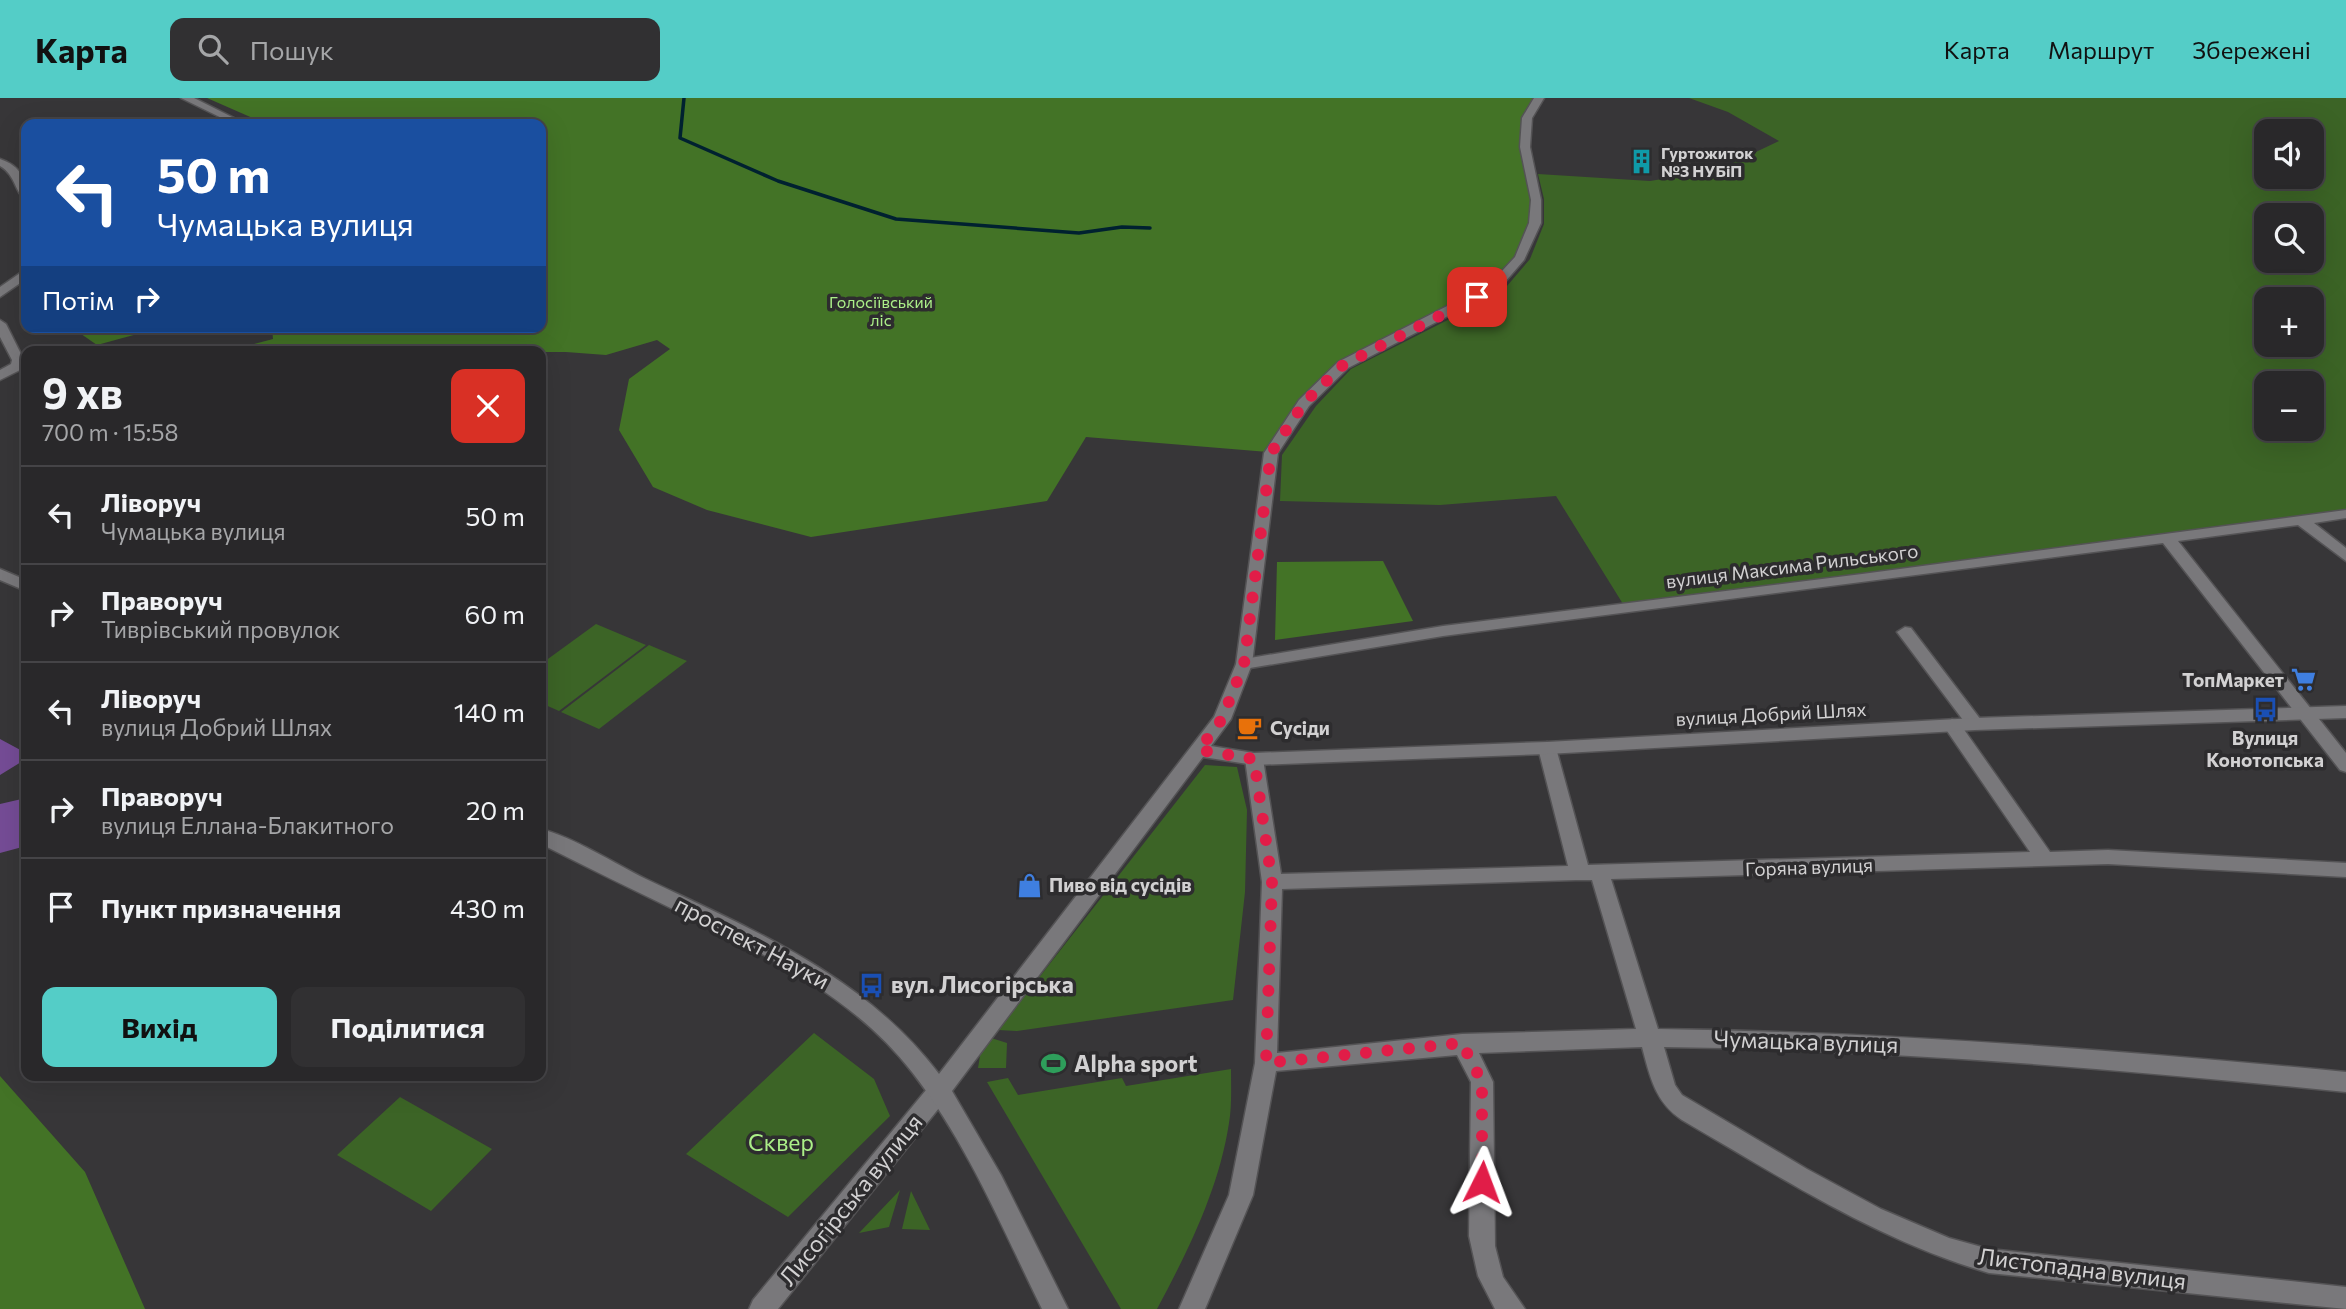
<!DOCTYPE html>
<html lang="uk">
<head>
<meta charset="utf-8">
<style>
  :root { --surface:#29282a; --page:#313032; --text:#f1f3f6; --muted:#a5a6a8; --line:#454447; --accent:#54cdc7 }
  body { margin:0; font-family:Commissioner,sans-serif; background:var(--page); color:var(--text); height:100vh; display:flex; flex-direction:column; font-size:26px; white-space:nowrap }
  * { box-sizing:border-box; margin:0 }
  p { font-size:23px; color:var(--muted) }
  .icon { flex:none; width:38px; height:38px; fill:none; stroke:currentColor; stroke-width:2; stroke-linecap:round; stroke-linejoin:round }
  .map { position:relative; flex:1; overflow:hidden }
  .side { position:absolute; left:21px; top:248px; width:525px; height:735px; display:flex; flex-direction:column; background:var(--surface); border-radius:14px; box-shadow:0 7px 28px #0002,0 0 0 2px var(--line) }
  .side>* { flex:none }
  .hud { position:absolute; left:21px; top:21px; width:525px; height:214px; border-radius:14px; box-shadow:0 7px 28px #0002,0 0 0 2px var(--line); background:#1a4fa0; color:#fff; overflow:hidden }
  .fabs { position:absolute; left:2254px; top:21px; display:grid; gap:14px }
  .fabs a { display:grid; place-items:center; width:70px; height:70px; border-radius:14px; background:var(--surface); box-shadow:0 7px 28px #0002,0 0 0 2px var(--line); font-size:35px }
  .pin { position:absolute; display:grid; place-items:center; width:60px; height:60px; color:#fff; margin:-30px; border-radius:14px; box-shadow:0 4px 10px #0006 }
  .me { position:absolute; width:77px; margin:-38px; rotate:3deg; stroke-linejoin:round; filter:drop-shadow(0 0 5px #0008) }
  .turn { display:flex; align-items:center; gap:24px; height:147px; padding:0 21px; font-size:32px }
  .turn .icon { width:91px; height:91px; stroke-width:2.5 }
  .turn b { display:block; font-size:49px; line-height:60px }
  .then { display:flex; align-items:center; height:66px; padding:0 21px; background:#0003; gap:14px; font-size:26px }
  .round { display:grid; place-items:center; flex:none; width:74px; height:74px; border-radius:14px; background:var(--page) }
  .headline { display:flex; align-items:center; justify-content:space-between; height:119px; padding:0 21px }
  h1 { font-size:42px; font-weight:700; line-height:52px }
  .primary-button { display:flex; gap:14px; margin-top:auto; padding:14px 21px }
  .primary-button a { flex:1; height:80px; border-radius:14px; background:var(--accent); color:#111; font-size:28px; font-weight:700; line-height:80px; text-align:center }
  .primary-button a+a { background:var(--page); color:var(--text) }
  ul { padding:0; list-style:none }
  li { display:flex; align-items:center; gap:21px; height:98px; padding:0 21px; border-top:2px solid var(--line) }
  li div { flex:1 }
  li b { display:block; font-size:26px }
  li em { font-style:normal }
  header { display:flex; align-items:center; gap:42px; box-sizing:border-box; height:98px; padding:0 35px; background:var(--accent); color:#111 }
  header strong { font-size:33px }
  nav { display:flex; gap:38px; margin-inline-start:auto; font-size:24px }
  .search { width:490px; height:63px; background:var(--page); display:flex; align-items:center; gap:18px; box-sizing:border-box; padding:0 24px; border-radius:14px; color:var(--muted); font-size:26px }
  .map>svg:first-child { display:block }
  .green { fill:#3c6426; fill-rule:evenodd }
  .forest { fill:#437326 }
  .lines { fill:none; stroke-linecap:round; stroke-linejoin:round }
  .stream { stroke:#002130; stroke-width:3.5 }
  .building { fill:#754c96 }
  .street-casing { stroke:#545355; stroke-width:3 }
  .secondary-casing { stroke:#545355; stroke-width:3 }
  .street { fill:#79787b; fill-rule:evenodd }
  .secondary { fill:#79787b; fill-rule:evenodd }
  .route { stroke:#e11d48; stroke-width:12; stroke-dasharray:0 21.6 }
  .labels { text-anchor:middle; stroke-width:7; stroke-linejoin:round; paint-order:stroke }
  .far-poi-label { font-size:16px; font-weight:bold; fill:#d2d1d2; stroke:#2d2c2e; text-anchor:start }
  .far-park-label { font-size:16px; fill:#abef88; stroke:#2d2c2e }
  .street-label { font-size:19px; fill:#d2d1d2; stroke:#2d2c2e }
  .poi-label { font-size:19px; font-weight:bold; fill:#d2d1d2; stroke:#2d2c2e; text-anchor:start }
  .near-street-label { font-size:23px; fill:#d2d1d2; stroke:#2d2c2e }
  .near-poi-label { font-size:23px; font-weight:bold; fill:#d2d1d2; stroke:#2d2c2e; text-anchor:start }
  .near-park-label { font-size:23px; fill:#abef88; stroke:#2d2c2e }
</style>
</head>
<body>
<header>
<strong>Карта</strong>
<div class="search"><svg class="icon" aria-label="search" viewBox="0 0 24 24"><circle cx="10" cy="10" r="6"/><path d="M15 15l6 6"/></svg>Пошук</div>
<nav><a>Карта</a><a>Маршрут</a><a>Збережені</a></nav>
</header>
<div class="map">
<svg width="2346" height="1211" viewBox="0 0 2346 1211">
  <rect width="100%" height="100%" fill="#373638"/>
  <path class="green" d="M1689,0H2346V413L1623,506L1556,398L1440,407L1280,403L1282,357L1316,308L1351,271L1501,195L1530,161L1544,126V101L1538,76L1650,83L1718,72L1779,43L1728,14ZM2266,33H2312V79H2266ZM2266,117H2312V163H2266ZM2266,201H2312V247H2266ZM2266,285H2312V331H2266Z
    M596,526L646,547L559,613L541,605V566Z
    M649,547L687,563L599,631L561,614Z
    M1205,667L1237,669L1247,712L1245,794L1233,902L1017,933L998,932Z
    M814,935L874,981L890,1018L788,1119L686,1056Z
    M988,939L1007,945L1006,970H978L980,958L974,956Z
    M1231,971C1231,988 1232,1008 1229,1025C1219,1091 1188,1153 1157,1211H1121L987,984L1008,980L1018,997L1122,980L1126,988Z
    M400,999L492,1051L431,1113L337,1057Z
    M900,1092L889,1129L859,1135Z
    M911,1093L930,1132L902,1131Z"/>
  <path class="forest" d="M207,0H1536L1524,20L1533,101L1532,124L1516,159L1491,188L1340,266L1268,354L1086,339L1047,403L811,439L707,412L653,389L619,332L629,281L670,251L657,242L606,257L566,254H223L273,241L272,229H541V26H266Z
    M71,229H163L97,247Z
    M1383,463L1413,523L1275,542L1277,464Z
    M0,978L85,1074L145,1211H0Z"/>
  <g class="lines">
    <path class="stream" d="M684,0L680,40L778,83L896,121L1079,135L1122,129L1150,130"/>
  </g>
  <path class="building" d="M0,641L26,655V661L0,677Z
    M26,700V748L0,755V706Z"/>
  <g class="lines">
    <defs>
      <path id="street" d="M181,0H194L246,26H234Z
        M0,61C21,68 26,81 26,101C15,96 16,77 0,68Z
        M26,171V181L0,199V189Z
        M0,222L6,226L24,262L22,271L0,282V272L11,266L12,262L0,239Z
        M2346,412V420L2314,425L2346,450V463L2298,427L2178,443L2346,655V674L2340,672L2163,445L1443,538L1244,571L1236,566L1244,561L1443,528L1862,476Z
        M1905,529L1911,530L1981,622L1984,626L1981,630H1969L1897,534Z
        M1952,621L1958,623L2050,754L2108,752L2346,765V779L2108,766L1611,781L1658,931C1888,934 2117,952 2346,974V994C2119,971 1892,952 1664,949L1675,987L1682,997L1807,1071L1881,1111L1949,1140L1989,1151L2346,1189V1211L1989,1175C1877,1142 1782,1080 1682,1022C1655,1004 1650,979 1642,949L1479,955L1493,984L1495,1148L1503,1179L1525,1211H1495L1478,1178L1469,1138L1471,984L1457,957L1276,973L1253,1097L1205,1211H1179L1229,1097L1255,965L1262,784L1245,661L1248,657H1260L1263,661L1281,776L1568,768L1538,650L1547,644L1556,650L1588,767L2030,754L1943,627ZM1576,782H1592L1636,931L1462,936L1277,955L1282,791Z
        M939,983L947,986L950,993L947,1000L778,1211H749L753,1202L931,986Z"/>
      <path id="secondary" d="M1534,0H1544L1532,20L1530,49L1541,102V125L1524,162L1498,192L1348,270L1309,308L1278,355L1252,566L1231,621L1211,648L1254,655L1547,644L1975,620L2346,608V620L1975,632L1547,656L1254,667L1203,659L952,993L1001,1077L1068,1211H1042C1002,1130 968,1046 912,974C854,899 767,857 683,816C636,793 588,770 541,746V731C575,740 614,765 646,781C753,832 865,878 939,976L1214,619L1236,566L1264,355L1299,302L1338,264L1490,186L1515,159L1529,125L1531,102L1520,49L1522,20Z
        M0,471L26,482V493L0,482Z"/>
    </defs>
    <use href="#street" class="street-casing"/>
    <use href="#secondary" class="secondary-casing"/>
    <use href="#street" class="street"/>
    <use href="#secondary" class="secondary"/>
  </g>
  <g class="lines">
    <path class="route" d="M1477,199L1343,267L1304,305L1271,355L1244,566L1222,621L1199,652L1254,661L1272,784L1266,965L1462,945L1482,984V1084"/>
  </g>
  <defs>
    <symbol id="building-bare" viewBox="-9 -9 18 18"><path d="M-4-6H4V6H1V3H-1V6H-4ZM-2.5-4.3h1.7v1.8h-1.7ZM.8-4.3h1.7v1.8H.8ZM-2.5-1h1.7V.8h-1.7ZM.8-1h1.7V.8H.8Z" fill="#0f9aa8" stroke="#2d2c2e" stroke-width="2.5" paint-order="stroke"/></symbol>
    <symbol id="supermarket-bare" viewBox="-9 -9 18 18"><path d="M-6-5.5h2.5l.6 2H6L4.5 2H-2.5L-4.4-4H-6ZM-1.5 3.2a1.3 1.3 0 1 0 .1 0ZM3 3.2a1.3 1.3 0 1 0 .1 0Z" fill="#3f7fe0" stroke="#2d2c2e" stroke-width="2.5" paint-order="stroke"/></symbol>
    <symbol id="bus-bare" viewBox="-9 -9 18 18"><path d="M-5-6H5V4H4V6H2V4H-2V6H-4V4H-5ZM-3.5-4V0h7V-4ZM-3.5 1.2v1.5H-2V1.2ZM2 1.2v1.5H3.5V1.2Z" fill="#1a4fb4" stroke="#2d2c2e" stroke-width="2.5" paint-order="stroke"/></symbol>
    <symbol id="cafe-bare" viewBox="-9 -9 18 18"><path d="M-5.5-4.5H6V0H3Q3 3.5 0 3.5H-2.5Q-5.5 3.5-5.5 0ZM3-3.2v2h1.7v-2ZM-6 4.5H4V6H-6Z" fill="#e8710a" stroke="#2d2c2e" stroke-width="2.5" paint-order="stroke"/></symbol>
    <symbol id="shop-bare" viewBox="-9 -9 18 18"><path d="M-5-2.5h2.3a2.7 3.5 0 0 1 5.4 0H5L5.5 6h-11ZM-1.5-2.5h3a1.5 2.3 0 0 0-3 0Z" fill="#3f7fe0" stroke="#2d2c2e" stroke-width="2.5" paint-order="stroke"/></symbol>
    <symbol id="stadium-bare" viewBox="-9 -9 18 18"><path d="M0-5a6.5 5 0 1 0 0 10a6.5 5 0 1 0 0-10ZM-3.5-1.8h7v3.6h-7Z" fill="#2e9e5b" stroke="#2d2c2e" stroke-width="2.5" paint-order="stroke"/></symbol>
  </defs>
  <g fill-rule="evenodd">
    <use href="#building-bare" x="1624" y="46" width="35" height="35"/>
    <use href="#supermarket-bare" x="2286" y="564" width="35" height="35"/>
    <use href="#bus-bare" x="2248" y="594" width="35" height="35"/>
    <use href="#cafe-bare" x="1232" y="612" width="35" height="35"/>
    <use href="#shop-bare" x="1012" y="770" width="35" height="35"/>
    <use href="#bus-bare" x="854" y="870" width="35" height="35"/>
    <use href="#stadium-bare" x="1036" y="948" width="35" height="35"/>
  </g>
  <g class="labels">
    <g class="far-poi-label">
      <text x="1661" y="61">Гуртожиток<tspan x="1661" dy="18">№3 НУБіП</tspan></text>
    </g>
    <g class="far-park-label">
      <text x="881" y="210">Голосіївський<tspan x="881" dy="18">ліс</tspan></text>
    </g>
    <g class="street-label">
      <text transform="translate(1792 468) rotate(-7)" y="7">вулиця Максима Рильського</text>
      <text transform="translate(1771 616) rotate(-3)" y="7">вулиця Добрий Шлях</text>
      <text transform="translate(1809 769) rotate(-2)" y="7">Горяна вулиця</text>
    </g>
    <g class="poi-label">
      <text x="2284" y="589" text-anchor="end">ТопМаркет</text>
      <text x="1270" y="637">Сусіди</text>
      <text x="2265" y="647" text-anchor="middle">Вулиця<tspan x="2265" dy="22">Конотопська</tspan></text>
      <text x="1049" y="794">Пиво від сусідів</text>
    </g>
    <g class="near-street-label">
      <text transform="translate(752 845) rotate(28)" y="8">проспект Науки</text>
      <text transform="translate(1806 944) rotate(2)" y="8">Чумацька вулиця</text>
      <text transform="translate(851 1102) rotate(-51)" y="8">Лисогірська вулиця</text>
      <text transform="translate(2082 1171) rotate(7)" y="8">Листопадна вулиця</text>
    </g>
    <g class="near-poi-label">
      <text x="891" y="895">вул. Лисогірська</text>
      <text x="1074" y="974">Alpha sport</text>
    </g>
    <g class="near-park-label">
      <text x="781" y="1053">Сквер</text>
    </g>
  </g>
</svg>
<div class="fabs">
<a><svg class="icon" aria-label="sound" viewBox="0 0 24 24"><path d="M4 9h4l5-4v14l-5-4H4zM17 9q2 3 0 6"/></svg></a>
<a><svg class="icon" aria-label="search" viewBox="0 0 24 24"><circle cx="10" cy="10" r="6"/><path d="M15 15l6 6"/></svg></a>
<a>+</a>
<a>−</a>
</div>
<div class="pin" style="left:1477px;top:199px;background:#d93025"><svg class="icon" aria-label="arrive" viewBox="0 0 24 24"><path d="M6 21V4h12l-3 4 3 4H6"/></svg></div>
<svg class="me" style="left:1482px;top:1084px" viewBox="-20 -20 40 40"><path d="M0-17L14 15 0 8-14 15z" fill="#e11d48" stroke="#fff" stroke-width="4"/></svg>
<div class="hud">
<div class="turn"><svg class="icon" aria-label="left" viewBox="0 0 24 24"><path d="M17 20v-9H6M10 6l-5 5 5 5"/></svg><div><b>50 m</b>Чумацька вулиця</div></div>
<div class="then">Потім<svg class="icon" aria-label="right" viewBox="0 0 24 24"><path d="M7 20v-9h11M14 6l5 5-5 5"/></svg></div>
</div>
<section class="side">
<div class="headline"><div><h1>9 хв</h1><p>700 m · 15:58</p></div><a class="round" style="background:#d93025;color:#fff"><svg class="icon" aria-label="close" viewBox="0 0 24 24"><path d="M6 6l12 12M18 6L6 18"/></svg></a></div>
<ul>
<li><svg class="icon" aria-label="left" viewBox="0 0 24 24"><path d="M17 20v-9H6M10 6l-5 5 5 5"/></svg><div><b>Ліворуч</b><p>Чумацька вулиця</p></div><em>50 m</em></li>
<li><svg class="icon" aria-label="right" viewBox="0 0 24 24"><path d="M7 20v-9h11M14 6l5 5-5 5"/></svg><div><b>Праворуч</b><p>Тиврівський провулок</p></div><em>60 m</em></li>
<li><svg class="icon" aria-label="left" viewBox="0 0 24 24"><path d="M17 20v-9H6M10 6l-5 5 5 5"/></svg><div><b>Ліворуч</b><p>вулиця Добрий Шлях</p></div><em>140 m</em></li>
<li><svg class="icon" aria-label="right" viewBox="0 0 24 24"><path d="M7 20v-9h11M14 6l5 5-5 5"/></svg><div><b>Праворуч</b><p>вулиця Еллана-Блакитного</p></div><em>20 m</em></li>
<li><svg class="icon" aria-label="arrive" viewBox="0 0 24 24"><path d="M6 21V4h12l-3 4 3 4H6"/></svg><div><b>Пункт призначення</b></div><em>430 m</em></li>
</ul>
<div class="primary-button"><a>Вихід</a><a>Поділитися</a></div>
</section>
</div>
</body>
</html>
